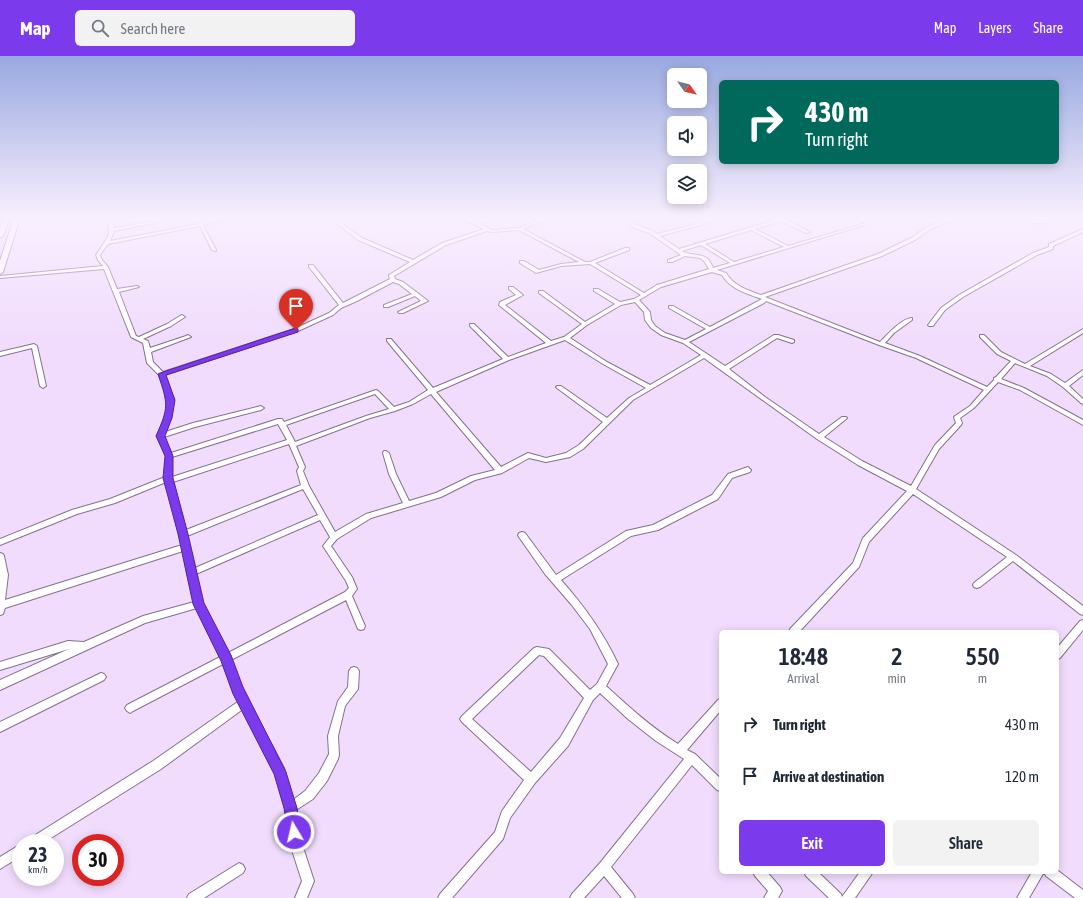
<!DOCTYPE html>
<html lang="en">
<head>
<meta charset="utf-8">
<style>
  :root { --surface:#fff; --page:#f2f2f3; --text:#1f2937; --muted:#747a83; --accent:#7c3aed }
  body { margin:0; font-family:"Asap Condensed",sans-serif; background:var(--page); color:var(--text); height:100vh; display:flex; flex-direction:column; font-size:15px; white-space:nowrap }
  * { box-sizing:border-box; margin:0 }
  p { font-size:13px; color:var(--muted) }
  .icon { flex:none; width:22px; height:22px; fill:none; stroke:currentColor; stroke-width:2; stroke-linecap:round; stroke-linejoin:round }
  .map { position:relative; flex:1; overflow:hidden }
  .drawer { position:absolute; left:719px; top:574px; width:340px; height:244px; display:flex; flex-direction:column; background:var(--surface); border-radius:6px; box-shadow:0 2px 10px #0003 }
  .drawer>* { flex:none }
  .guide { position:absolute; left:719px; top:24px; width:340px; height:84px; border-radius:6px; box-shadow:0 2px 10px #0003; background:#00695c; color:#fff; overflow:hidden }
  .needle { width:26px; rotate:124deg }
  .tools { position:absolute; left:667px; top:12px; display:grid; gap:8px }
  .tools a { display:grid; place-items:center; width:40px; height:40px; border-radius:6px; background:var(--surface); box-shadow:0 2px 10px #0003; font-size:20px }
  .speed { position:absolute; left:12px; top:778px; display:flex; gap:8px; font-size:20px; font-weight:700; text-align:center }
  .speed>* { display:grid; place-content:center; width:52px; height:52px; border-radius:50%; background:var(--surface); box-shadow:0 2px 10px #0003; line-height:1 }
  .speed small { font-size:10px; font-weight:400 }
  .speed .limit { border:6px solid #d22; background:#fff; color:#111 }
  .pin { position:absolute; display:grid; place-items:center; width:34px; height:34px; color:#fff; margin:-41px -17px; border-radius:50% 50% 50% 0; rotate:-45deg; box-shadow:0 0 4px #0007 }
  .pin .icon { rotate:45deg }
  .me { position:absolute; width:44px; margin:-22px; rotate:351deg; stroke-linejoin:round; filter:drop-shadow(0 0 3px #0008) }
  .turn { display:flex; align-items:center; gap:14px; height:84px; padding:0 20px; font-size:18px }
  .turn .icon { width:52px; height:52px; stroke-width:2.5 }
  .turn b { display:block; font-size:28px; line-height:34px }
  .eta { display:flex; justify-content:space-evenly; align-items:center; height:68px; text-align:center }
  .eta b { font-size:24px; font-weight:600; line-height:28px }
  .cta { display:flex; gap:8px; margin-top:auto; padding:8px 20px }
  .cta a { flex:1; height:46px; border-radius:6px; background:var(--accent); color:#fff; font-size:16px; font-weight:600; line-height:46px; text-align:center }
  .cta a+a { background:var(--page); color:var(--text) }
  ul { padding:0; list-style:none }
  li { display:flex; align-items:center; gap:12px; height:52px; padding:0 20px }
  li div { flex:1 }
  li b { display:block; font-size:15px }
  li em { font-style:normal }
  header { display:flex; align-items:center; gap:24px; box-sizing:border-box; height:56px; padding:0 20px; background:var(--accent); color:#fff }
  header strong { font-size:19px }
  nav { display:flex; gap:22px; margin-inline-start:auto; font-size:14px }
  .search { width:280px; height:36px; background:var(--page); display:flex; align-items:center; gap:10px; box-sizing:border-box; padding:0 14px; border-radius:6px; color:var(--muted); font-size:15px }
  .map>svg:first-child { display:block }
  .lines { fill:none; stroke-linecap:round; stroke-linejoin:round }
  .street-casing { stroke:#84718e; stroke-width:2 }
  .secondary-casing { stroke:#84718e; stroke-width:2 }
  .street { fill:#fff; fill-rule:evenodd }
  .secondary { fill:#fff; fill-rule:evenodd }
  .route { fill:#7c3aed; stroke:#51269a }
</style>
</head>
<body>
<header>
<strong>Map</strong>
<div class="search"><svg class="icon" aria-label="search" viewBox="0 0 24 24"><circle cx="10" cy="10" r="6"/><path d="M15 15l6 6"/></svg>Search here</div>
<nav><a>Map</a><a>Layers</a><a>Share</a></nav>
</header>
<div class="map">
<svg width="1083" height="842" viewBox="0 0 1083 842">
  <rect width="100%" height="100%" fill="#f1dcfd"/>
  <g class="lines">
    <defs>
      <path id="street" d="M108,162H112L114,172L173,162H180L114,175L110,185L230,162H237L203,169L216,194V195L212,194L200,170L108,188L100,199L102,204L108,211L117,233L137,230L139,231L119,236L136,280L139,281L167,268L180,260L182,259L185,261L171,270L143,283L148,285L150,292L186,280L188,279L191,281L151,296L153,306L163,316L294,273L329,257L339,249L309,211V209H313L343,247L390,223L389,220V219L410,206L358,184L330,162H334L362,182L413,204L442,187L484,173L465,164L464,162H468L492,174L519,172L543,162H548L547,163L523,173L585,206H590L625,192H629V194L595,207L644,237L657,229L709,213L704,205L700,202L685,200L672,206H668V204L681,199L649,177L634,172L622,162H626L633,167L643,162H648L647,163L635,168L653,175L657,178L719,162H724L723,163L660,180L679,193L781,162H787L785,163L810,176L806,177L781,165L755,173L788,190L866,167L856,163L855,162C861,162 866,165 871,165C877,164 881,161 887,162L717,214L726,217C734,230 747,234 761,239L878,198L911,182L927,171L949,162H954L953,163L931,173L915,184L882,200L765,241L880,286C887,279 902,262 912,262V264L894,277L885,287L920,300L987,331L994,324V322L996,321L1011,305L997,298L980,281V279H984L1001,296L1025,308L1083,273V277L1030,310L1051,318L1065,327L1083,314V319L1069,330L1083,343V348L1081,347L1063,331L1047,320L1015,307L1001,323L1024,332L1083,364V369L1020,334L998,326L974,352L960,362L962,367L961,369L939,393L916,433L1016,499L1083,550V559L1080,558L1013,505L980,531L977,532L974,531L973,529L974,527L1007,501L913,438L869,486L859,511L799,576H789L790,573L853,507L863,482L907,435L858,409L817,383L704,302L633,344L583,393L570,401L546,406L529,402L502,417L475,424L441,441L371,462L337,483L331,490L352,521L357,533L352,540L365,570L364,573L361,574L358,573L346,544L231,604L242,632L284,712L293,744L305,735L319,717L329,698L328,680L338,645L348,631L349,615L351,612L354,611L357,612L359,615L358,633L345,650L338,680L339,699L338,703L327,725L313,743L296,754L302,788L314,825L307,842H295L302,825L290,788L285,752L275,717L243,653L161,713L43,787H27L29,783L153,705L239,645L223,608L133,655L130,657L127,655L125,652L127,649L220,601L197,552L145,567L0,634V624L69,593L0,614V606L68,585L84,586L143,560L194,546L187,517L183,495L5,552L3,558L0,559V497L3,498L4,500L8,519L5,544L182,489L166,426L115,447L77,458L0,489V483L72,454L110,443L165,421L166,400L157,380L165,362L168,344L159,319L147,307L143,287L131,281L104,213L0,222V220L103,210L98,204L96,199L106,184L109,178ZM519,174L579,206L561,208L539,214L524,205H520V207L536,217L561,210L590,208L641,239L634,243L620,246L598,233H594V235L615,248L585,266L543,235H539V237L582,268L564,281L551,285L505,249L523,239L513,231H509V233L516,239L500,246L499,249L546,287L508,301L474,268H470V270L503,303L433,332L391,283H387V285L428,334L409,346L394,351L378,335L376,334L284,366L282,363H278L171,397L164,381L195,371L261,354L264,352L261,350L193,367L165,376L171,362L174,344L165,319L298,275L333,259L341,252L357,245L393,226L399,228L412,238L384,249V251H388L415,240L421,245L398,256L399,257H403L428,245L403,226L395,223L394,220L446,189L487,175L491,176ZM751,174L784,191L734,206L705,188ZM701,189L730,207L713,212C712,209 710,206 708,203C701,197 690,200 682,195ZM712,216L722,219C730,233 748,238 762,243L710,271L673,250H669V252L706,273L685,284L665,277L655,270L651,264L650,256L639,244L661,231ZM766,245L879,289L916,302L984,334L970,350L955,360L954,361L956,367L935,389L911,430L862,405L824,381L846,363L847,362L846,361H842L819,378L765,341L729,313L777,282L792,287L794,286V284L778,279H774L725,310L689,286L764,247ZM635,246L644,256L645,264L651,272L661,279L683,287L701,299L650,329L607,306L570,282L587,269L621,249ZM565,284L603,308L646,332L629,342L607,362L561,330H557L556,331L557,332L603,366L579,389L566,397L546,402L528,397L501,411L436,336L509,304ZM375,338L389,353L366,360L295,386L286,369ZM431,338L495,414L471,420L436,437L409,445L396,418L389,397L386,395H384L383,397L389,418L403,447L366,458L335,476L309,430L303,415L305,411L296,390L370,362L395,355L413,348ZM278,368L287,384L172,421V401ZM289,388L299,411L297,415L301,429L186,474L173,426ZM303,433L318,459L195,512L187,480ZM320,464L330,481L323,490L346,525L349,532L345,536L228,597L203,548L196,518Z
        M1020,162C1028,161 1036,165 1044,165L1045,162H1049L1048,166C1040,169 1027,166 1020,162Z
        M1083,173V176L1053,190V193L1037,199L963,241L945,254L933,270H929L928,269L941,252L959,239L1033,197L1049,191V188Z
        M34,288L37,290L46,330L43,332L40,330L32,292L0,300V296Z
        M748,411L751,414L750,416L732,422L718,443L658,474L631,480L561,524C584,550 603,576 618,608L606,630C629,651 652,672 678,688L718,644L721,642V654L687,694L695,698L721,723V735L717,734L692,709L611,811L633,838L635,842H622L604,820L584,842H570L572,838L600,807L684,703L656,685L628,663L600,637L593,644L568,690L535,727L510,762L503,783L452,842H438L440,838L495,776L502,755L524,724L462,666L460,663L462,660L534,592L537,591L549,593L590,634L597,628L608,608L590,573L571,548L545,518L519,481L518,479L519,477L522,476L525,477L556,519L626,475L653,469L712,439L728,418ZM539,599L544,600L584,642L560,682L531,716L472,663Z
        M1083,564V574L1060,602L1057,603V592L1080,565Z
        M101,617L104,618L106,621L104,624L0,676V666Z
        M21,788V800L0,813V801Z
        M239,807L243,809L245,813L243,817L204,842H187L189,838Z
        M1057,814L1083,834V842H1075L1046,820L1044,816H1057Z
        M753,816H767L780,831L782,835L778,842H764L768,835L755,820Z
        M804,816H818L841,838L842,841L860,816H873L855,842H829L806,820Z
        M1032,816H1044L1029,842H1017Z"/>
      <path id="secondary" d="M4,162H10L3,180L0,182V172Z
        M14,162H20L3,216L0,218V205Z"/>
    </defs>
    <use href="#street" class="street-casing"/>
    <use href="#secondary" class="secondary-casing"/>
    <use href="#street" class="street"/>
    <use href="#secondary" class="secondary"/>
  </g>
  <linearGradient id="sky" x2="0" y2="1"><stop stop-color="#98a9e0"/><stop offset="0.58" stop-color="#f9effe"/><stop offset="1" stop-color="#f9effe" stop-opacity="0"/></linearGradient>
  <rect width="1083" height="280" fill="url(#sky)"/>
  <path class="route" d="M296,272L298,273V276L166,319L175,344L172,362L165,380L173,400V422L188,478L204,547L231,599L243,631L286,716L297,752L301,776L299,781L294,783L289,781L284,752L274,718L233,638L221,605L193,548L178,478L163,422L165,400L156,380C169,351 168,348 158,318L160,317Z"/>
</svg>
<div class="tools">
<a><svg class="needle" viewBox="-14 -14 28 28"><path d="M0-13l5 13h-10z" fill="#e53935"/><path d="M0 13l5-13h-10z" fill="#747a83"/></svg></a>
<a><svg class="icon" aria-label="sound" viewBox="0 0 24 24"><path d="M4 9h4l5-4v14l-5-4H4zM17 9q2 3 0 6"/></svg></a>
<a><svg class="icon" aria-label="layers" viewBox="0 0 24 24"><path d="M12 4l9 5-9 5-9-5zM3 14l9 5 9-5"/></svg></a>
</div>
<div class="speed"><div>23<small>km/h</small></div><div class="limit">30</div></div>
<div class="pin" style="left:296px;top:274px;background:#d93025"><svg class="icon" aria-label="arrive" viewBox="0 0 24 24"><path d="M6 21V4h12l-3 4 3 4H6"/></svg></div>
<svg class="me" style="left:294px;top:776px" viewBox="-20 -20 40 40"><circle r="17" fill="#7c3aed" stroke="#fff" stroke-width="3"/><path d="M0-11L8 9 0 5-8 9z" fill="#fff"/></svg>
<div class="guide">
<div class="turn"><svg class="icon" aria-label="right" viewBox="0 0 24 24"><path d="M7 20v-9h11M14 6l5 5-5 5"/></svg><div><b>430 m</b>Turn right</div></div>
</div>
<section class="drawer">
<div class="eta">
<div><b>18:48</b><p>Arrival</p></div>
<div><b>2</b><p>min</p></div>
<div><b>550</b><p>m</p></div>
</div>
<ul>
<li><svg class="icon" aria-label="right" viewBox="0 0 24 24"><path d="M7 20v-9h11M14 6l5 5-5 5"/></svg><div><b>Turn right</b></div><em>430 m</em></li>
<li><svg class="icon" aria-label="arrive" viewBox="0 0 24 24"><path d="M6 21V4h12l-3 4 3 4H6"/></svg><div><b>Arrive at destination</b></div><em>120 m</em></li>
</ul>
<div class="cta"><a>Exit</a><a>Share</a></div>
</section>
</div>
</body>
</html>
